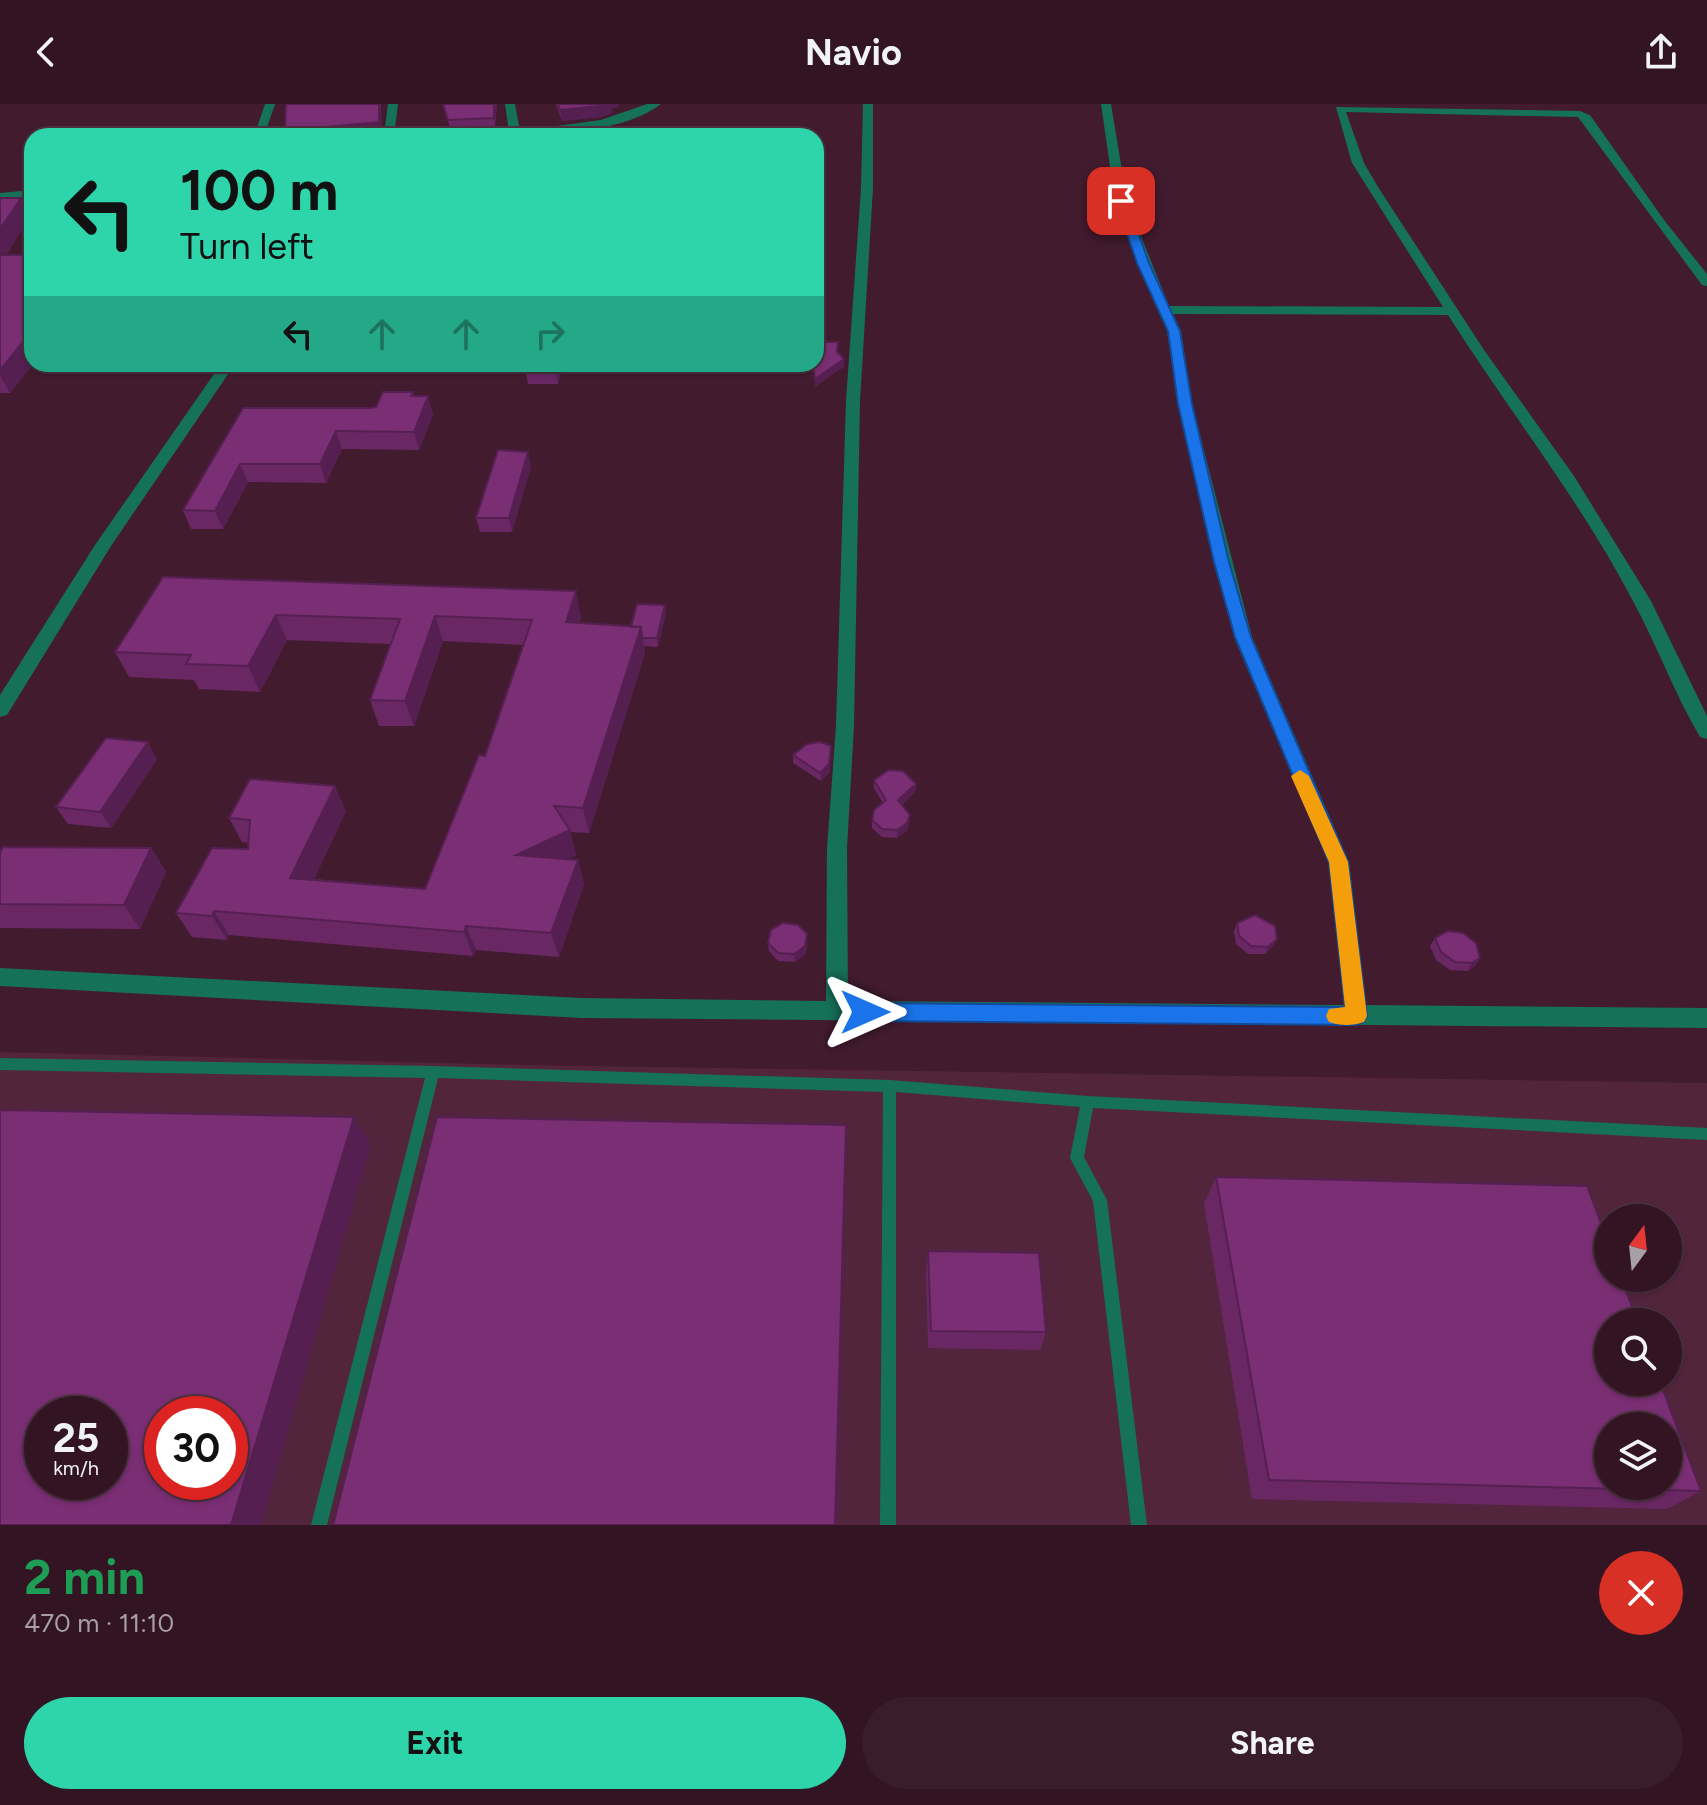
<!DOCTYPE html>
<html lang="en">
<head>
<meta charset="utf-8">
<style>
  :root { --surface:#321423; --page:#3a1d2b; --text:#f1f3f6; --muted:#a89ea6; --line:#4d3341; --accent:#2ed4aa }
  body { margin:0; font-family:Figtree,sans-serif; background:var(--page); color:var(--text); height:100vh; display:flex; flex-direction:column; font-size:30px; white-space:nowrap }
  * { box-sizing:border-box; margin:0 }
  p { font-size:26px; color:var(--muted) }
  .icon { flex:none; width:44px; height:44px; fill:none; stroke:currentColor; stroke-width:2; stroke-linecap:round; stroke-linejoin:round }
  .map { position:relative; height:1421px; overflow:hidden }
  .details { display:flex; flex-direction:column; background:var(--surface); flex:1 }
  .details>* { flex:none }
  .banner { position:absolute; left:24px; top:24px; width:800px; height:244px; border-radius:24px; box-shadow:0 2px 6px #0004,0 0 0 2px var(--line); background:#2ed4aa; color:#111; overflow:hidden }
  .needle { width:52px; rotate:15deg }
  .buttons { position:absolute; left:1594px; top:1100px; display:grid; gap:16px }
  .buttons a { display:grid; place-items:center; width:88px; height:88px; border-radius:50%; background:var(--surface); box-shadow:0 2px 6px #0004,0 0 0 2px var(--line); font-size:40px }
  .speed { position:absolute; left:24px; top:1292px; display:flex; gap:16px; font-size:40px; font-weight:700; text-align:center }
  .speed>* { display:grid; place-content:center; width:104px; height:104px; border-radius:50%; background:var(--surface); box-shadow:0 2px 6px #0004,0 0 0 2px var(--line); line-height:1 }
  .speed small { font-size:20px; font-weight:400 }
  .speed .limit { border:12px solid #d22; background:#fff; color:#111 }
  .pin { position:absolute; display:grid; place-items:center; width:68px; height:68px; color:#fff; margin:-34px; border-radius:16px; box-shadow:0 4px 12px #0006 }
  .me { position:absolute; width:88px; margin:-44px; rotate:90deg; stroke-linejoin:round; filter:drop-shadow(0 0 6px #0008) }
  .turn { display:flex; align-items:center; gap:28px; height:168px; padding:0 24px; font-size:36px }
  .turn .icon { width:104px; height:104px; stroke-width:2.5 }
  .turn b { display:block; font-size:56px; line-height:68px }
  .lanes { display:flex; align-items:center; height:76px; padding:0 24px; background:#0003; justify-content:center; gap:40px; direction:ltr }
  .lanes .off { opacity:.35 }
  .round { display:grid; place-items:center; flex:none; width:84px; height:84px; border-radius:42px; background:var(--page) }
  .headline { display:flex; align-items:center; justify-content:space-between; height:136px; padding:0 24px }
  h1 { font-size:48px; font-weight:700; line-height:60px; color:#1e9e55 }
  .cta { display:flex; gap:16px; margin-top:auto; padding:16px 24px }
  .cta a { flex:1; height:92px; border-radius:48px; background:var(--accent); color:#111; font-size:32px; font-weight:700; line-height:92px; text-align:center }
  .cta a+a { background:var(--page); color:var(--text) }
  header { display:flex; justify-content:space-between; align-items:center; height:104px; padding:0 24px; background:var(--surface); font-size:36px; font-weight:700 }
  .map>svg:first-child { display:block }
  .built { fill:#52253d; fill-rule:evenodd }
  .lines { fill:none; stroke-linecap:round; stroke-linejoin:round }
  .service { fill:#167159; fill-rule:evenodd }
  .minor { fill:#167159; fill-rule:evenodd }
  .wall { fill:#692864 }
  .shaded-wall { fill:#552051 }
  .building { fill:#7a2e74; stroke:#552051; stroke-width:2; fill-rule:evenodd }
  .route { fill:#1a73e8; stroke:#114b97; stroke-width:2 }
  .slow { fill:#f59e0b }
</style>
</head>
<body>
<header><svg class="icon" aria-label="back" viewBox="0 0 24 24"><path d="M15 5l-7 7 7 7"/></svg>Navio<svg class="icon" aria-label="share" viewBox="0 0 24 24"><path d="M12 15V3M7 8l5-5 5 5M5 13v7h14v-7"/></svg></header>
<div class="map">
<svg width="1707" height="1421" viewBox="0 0 1707 1421">
  <rect width="100%" height="100%" fill="#431b2f"/>
  <path class="built" d="M0,948L523,961L1707,979V1421H0ZM1608,1114H1668V1174H1608ZM1608,1218H1668V1278H1608ZM42,1310H110V1378H42ZM162,1310H230V1378H162ZM1608,1322H1668V1382H1608Z"/>
  <g class="lines">
    <path class="service" d="M0,954L433,962L890,976L1088,992L1707,1024V1036L1093,1004L1084,1053L1107,1096L1147,1421H1131L1093,1097L1070,1054L1080,1003L896,988V1421H880L883,988L438,974L327,1421H311L425,974L0,966Z"/>
    <path class="minor" d="M265,0H275L264,32H254Z
      M388,0H398L394,32H384Z
      M505,0H515L520,27L601,16L647,0H661C624,29 545,32 500,32L509,28Z
      M863,0H873V84L860,297L854,622L847,744L848,897L1344,901L1329,758L1234,533L1178,300L1167,227L1137,159L1115,97L1101,0H1111L1127,97L1169,202L1443,203L1352,59L1336,3L1580,7L1590,11L1664,116L1707,170V182L1702,181L1578,13L1346,8L1364,59L1378,83L1484,246L1574,372L1651,497L1707,612V635L1700,633C1674,589 1657,541 1633,497C1580,396 1509,307 1448,211L1173,210L1181,227L1192,300L1252,533L1349,758L1366,901L1707,904V924L582,914L0,882V864L582,894L826,897L827,744L836,622L846,297L861,84Z
      M32,86V92L0,97V89Z
      M221,260H235L111,442L7,611L0,613V591L95,441Z"/>
  </g>
  <path class="wall" d="M443,0H497L495,22L450,24Z
    M556,0H619V3L611,4L612,9L600,13L562,17Z
    M0,151L32,260H33L10,289H0Z
    M526,260H563L558,280H528L525,264Z
    M413,288L414,292L433,310L419,346L342,345L326,379L248,378L223,425H191L183,406L243,304H370L376,303Z
    M531,362L512,428H480L476,414Z
    M163,473L581,513L579,519L631,523L666,509L658,543L644,542L645,549L589,729L570,728L576,751L567,755L578,756L584,780L559,853L476,846L473,852L229,831L227,836L192,833L176,809L248,745L249,739L242,738L229,714L346,707L314,775L425,785L485,652L523,541L443,537L414,622H379L370,596L391,540L287,536L260,588L199,585L194,576L129,573L115,548Z
    M831,642L830,668L821,677L793,659V651Z
    M157,655L111,724L68,720L56,703Z
    M874,676L916,680L915,688L902,701L910,711L909,719L907,727L897,734L882,733L872,724V716L883,699L874,684Z
    M151,744L166,768L140,825L0,824V749Z
    M1237,819L1277,835L1273,842L1265,850H1248L1236,840L1234,827Z
    M807,830L806,850L795,858L778,857L769,847L768,839Z
    M1435,834L1480,854L1475,862L1467,867L1450,866L1436,856L1430,842Z
    M1216,1073L1701,1387L1667,1405L1252,1395L1204,1100Z
    M928,1147L1046,1228L1040,1246L928,1244L926,1166Z"/>
  <path class="shaded-wall" d="M379,0H381L382,27L329,32L328,23Z
    M494,0H497L495,22L494,14Z
    M604,0H619V3L611,4L612,9L600,13L562,17L560,6Z
    M21,94L30,113L8,149L0,150V125Z
    M32,227V260H33L10,289L0,271V266Z
    M844,255V263L815,283V275Z
    M556,260H563L558,280L555,264Z
    M428,292L433,310L419,346L414,328Z
    M336,327L342,345L326,379L320,360Z
    M528,348L531,362L512,428L509,414Z
    M240,360L248,378L223,425L215,407Z
    M576,487L581,513L571,544L566,518Z
    M665,501L666,509L658,543L657,534Z
    M276,511L287,536L260,588L248,562Z
    M435,512L443,537L414,622L405,597Z
    M641,523L645,549L589,729L583,704Z
    M148,638L157,655L111,724L100,708Z
    M831,642L830,668L821,677L820,669Z
    M916,680L915,688L898,705V696Z
    M335,682L346,707L303,798L290,774Z
    M910,711L909,719L907,727L897,734V726Z
    M570,726L576,751L523,775L516,751Z
    M151,744L166,768L140,825L124,801Z
    M578,756L584,780L559,853L551,829Z
    M214,807L229,831L227,836L212,812Z
    M466,822L476,846L473,852L464,828Z
    M807,830L806,850L795,858L794,850Z
    M1277,835L1273,842L1265,850L1268,843Z
    M1480,854L1475,862L1467,867L1472,859Z
    M354,1013L371,1041L261,1421H231Z
    M846,1021L837,1421H835Z"/>
  <path class="building" d="M286,0H379V18L328,23L329,32H285Z
    M443,0H494V14L448,16Z
    M558,0H604L599,2L560,6Z
    M0,94H21L0,125Z
    M0,151H32L26,158H32V227L0,266Z
    M816,238H838L837,248L844,255L815,275L813,260H816Z
    M526,260H556L555,264H525Z
    M383,288H413L411,292H428L414,328L336,327L320,360H240L215,407L183,406L243,304H370L376,303Z
    M498,346L528,348L509,414H476Z
    M163,473L576,487L566,518L641,523L583,704L554,702L570,726L516,751L578,756L551,829L466,822L464,828L214,807L212,812L176,809L212,744L248,745L250,716L229,714L250,675L335,682L290,774L425,785L479,651L485,652L532,516L435,512L405,597L370,596L400,515L276,511L248,562L186,560L191,551L115,548Z
    M637,500L665,501L657,534H642L641,523H631Z
    M106,634L148,638L100,708L56,703Z
    M820,638L831,642L829,660L820,669L793,651L807,640Z
    M889,666L903,667L916,680L898,696L910,711L907,719L897,726L882,725L872,716L874,706L886,696L874,676Z
    M3,743L151,744L124,801L0,800V749Z
    M1255,811L1275,822L1277,835L1268,843L1251,842L1239,832L1237,819Z
    M783,819L798,821L807,830L805,842L794,850L778,849L768,839L771,826Z
    M1448,827L1463,829L1476,839L1480,854L1472,859L1455,858L1441,848L1435,834Z
    M0,1006L354,1013L231,1421H0ZM42,1310H110V1378H42ZM162,1310H230V1378H162Z
    M437,1013L846,1021L835,1421H333Z
    M1216,1073L1587,1082L1608,1138V1174H1621L1638,1218H1608V1278H1660L1701,1387L1269,1376ZM1608,1322H1668V1382H1608Z
    M928,1147L1039,1149L1046,1228L931,1227Z"/>
  <path class="route" d="M1121,94L1127,97L1149,159L1180,227L1192,300L1229,458L1251,533L1348,758L1367,912L1364,918L1356,921L865,917L857,914L854,908L857,902L865,899L1345,903L1329,758L1235,533L1214,458L1178,300L1168,227L1137,159L1116,97Z"/>
  <path class="slow" d="M1300,666L1309,672L1348,758L1367,912L1364,918C1353,922 1340,922 1329,918L1326,912L1329,905L1345,903L1329,758L1291,672Z"/>
</svg>
<div class="buttons">
<a><svg class="needle" viewBox="-14 -14 28 28"><path d="M0-13l5 13h-10z" fill="#e53935"/><path d="M0 13l5-13h-10z" fill="#a89ea6"/></svg></a>
<a><svg class="icon" aria-label="search" viewBox="0 0 24 24"><circle cx="10" cy="10" r="6"/><path d="M15 15l6 6"/></svg></a>
<a><svg class="icon" aria-label="layers" viewBox="0 0 24 24"><path d="M12 4l9 5-9 5-9-5zM3 14l9 5 9-5"/></svg></a>
</div>
<div class="speed"><div>25<small>km/h</small></div><div class="limit">30</div></div>
<div class="pin" style="left:1121px;top:97px;background:#d93025"><svg class="icon" aria-label="arrive" viewBox="0 0 24 24"><path d="M6 21V4h12l-3 4 3 4H6"/></svg></div>
<svg class="me" style="left:865px;top:908px" viewBox="-20 -20 40 40"><path d="M0-17L14 15 0 8-14 15z" fill="#1a73e8" stroke="#fff" stroke-width="4"/></svg>
<div class="banner">
<div class="turn"><svg class="icon" aria-label="left" viewBox="0 0 24 24"><path d="M17 20v-9H6M10 6l-5 5 5 5"/></svg><div><b>100 m</b>Turn left</div></div>
<div class="lanes"><svg class="icon" aria-label="left" viewBox="0 0 24 24"><path d="M17 20v-9H6M10 6l-5 5 5 5"/></svg><svg class="icon off" aria-label="ahead" viewBox="0 0 24 24"><path d="M12 20V5M6 11l6-6 6 6"/></svg><svg class="icon off" aria-label="ahead" viewBox="0 0 24 24"><path d="M12 20V5M6 11l6-6 6 6"/></svg><svg class="icon off" aria-label="right" viewBox="0 0 24 24"><path d="M7 20v-9h11M14 6l5 5-5 5"/></svg></div>
</div>
</div>
<section class="details">
<div class="headline"><div><h1>2 min</h1><p>470 m · 11:10</p></div><a class="round" style="background:#d93025;color:#fff"><svg class="icon" aria-label="close" viewBox="0 0 24 24"><path d="M6 6l12 12M18 6L6 18"/></svg></a></div>
<div class="cta"><a>Exit</a><a>Share</a></div>
</section>
</body>
</html>
